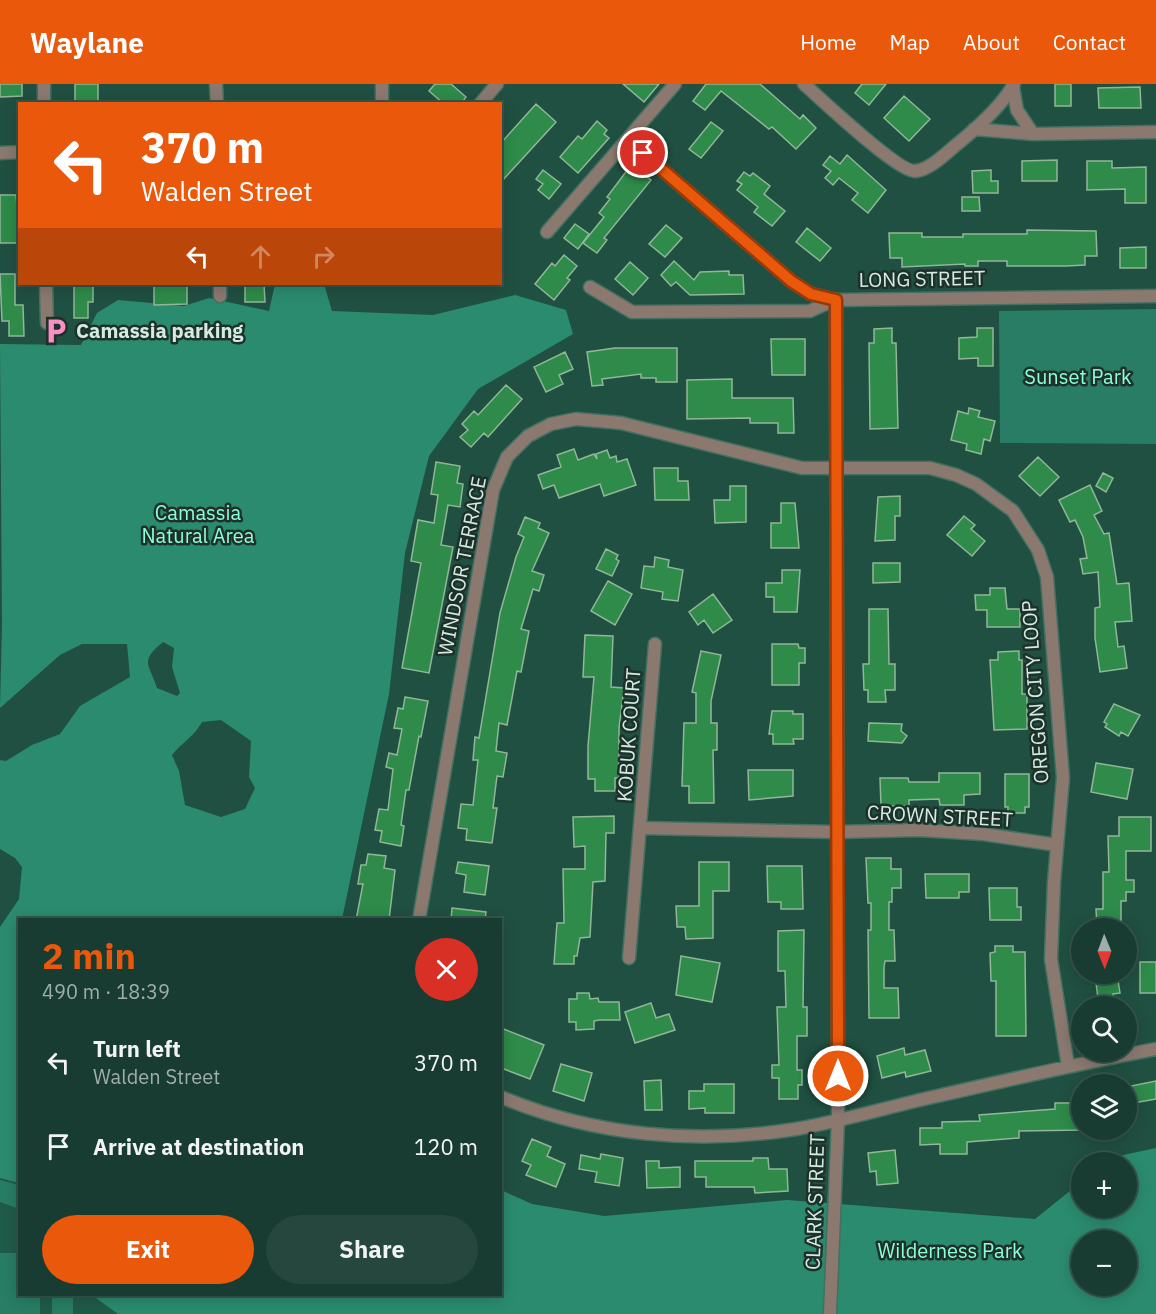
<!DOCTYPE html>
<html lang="en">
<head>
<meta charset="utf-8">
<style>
  :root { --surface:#183c31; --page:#25473d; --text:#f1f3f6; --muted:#9fadab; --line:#36564d; --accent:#ea580c }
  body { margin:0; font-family:"IBM Plex Sans",sans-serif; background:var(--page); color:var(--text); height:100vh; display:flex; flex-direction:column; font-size:22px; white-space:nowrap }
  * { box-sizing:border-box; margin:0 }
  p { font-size:20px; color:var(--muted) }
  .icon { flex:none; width:33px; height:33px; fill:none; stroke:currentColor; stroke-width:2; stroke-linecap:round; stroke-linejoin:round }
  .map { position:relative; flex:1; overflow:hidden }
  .side { position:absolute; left:18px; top:834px; width:484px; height:378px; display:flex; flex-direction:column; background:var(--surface); border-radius:0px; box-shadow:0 3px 15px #0003,0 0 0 2px var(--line) }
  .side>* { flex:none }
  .top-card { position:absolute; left:18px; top:18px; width:484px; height:183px; border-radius:0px; box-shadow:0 3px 15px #0003,0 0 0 2px var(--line); background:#ea580c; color:#fff; overflow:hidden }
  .needle { width:39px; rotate:179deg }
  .tools { position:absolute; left:1071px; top:834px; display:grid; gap:12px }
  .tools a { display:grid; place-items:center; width:66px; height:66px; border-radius:50%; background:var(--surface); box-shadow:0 3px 15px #0003,0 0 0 2px var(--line); font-size:30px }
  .pin { position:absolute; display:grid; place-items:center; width:51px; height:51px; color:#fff; margin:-26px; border:3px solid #fff; border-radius:50%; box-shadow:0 2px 6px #0007 }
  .me { position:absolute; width:66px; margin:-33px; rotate:0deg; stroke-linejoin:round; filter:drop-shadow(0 0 4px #0008) }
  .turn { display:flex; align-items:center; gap:21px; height:126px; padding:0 24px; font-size:27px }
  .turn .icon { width:78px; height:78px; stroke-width:2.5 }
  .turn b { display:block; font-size:42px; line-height:51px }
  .lanes { display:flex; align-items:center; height:57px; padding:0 24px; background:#0003; justify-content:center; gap:30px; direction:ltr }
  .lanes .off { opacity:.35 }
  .round { display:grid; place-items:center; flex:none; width:63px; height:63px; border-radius:32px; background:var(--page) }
  .head { display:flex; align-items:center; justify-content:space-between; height:102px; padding:0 24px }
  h1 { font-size:36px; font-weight:700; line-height:45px; color:var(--accent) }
  .cta { display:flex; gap:12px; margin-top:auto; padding:12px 24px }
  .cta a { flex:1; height:69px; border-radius:36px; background:var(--accent); color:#fff; font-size:24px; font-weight:700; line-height:69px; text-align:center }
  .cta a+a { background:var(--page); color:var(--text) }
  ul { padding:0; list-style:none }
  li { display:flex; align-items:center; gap:18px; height:84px; padding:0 24px }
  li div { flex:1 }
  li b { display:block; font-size:22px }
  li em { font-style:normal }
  header { display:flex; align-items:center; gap:36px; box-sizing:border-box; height:84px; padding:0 30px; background:var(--accent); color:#fff }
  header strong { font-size:28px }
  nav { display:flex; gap:33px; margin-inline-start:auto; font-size:21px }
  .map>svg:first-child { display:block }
  .built { fill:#205b49 }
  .green { fill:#287d64 }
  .forest { fill:#2b8b6f; fill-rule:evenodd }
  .building { fill:#2e8b4a; stroke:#91b698; stroke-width:1.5 }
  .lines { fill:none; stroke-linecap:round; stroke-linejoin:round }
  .minor-casing { stroke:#446f61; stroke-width:15 }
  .tertiary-casing { stroke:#446f61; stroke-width:15 }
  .minor { stroke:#8b7970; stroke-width:12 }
  .tertiary { stroke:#8b7970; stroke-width:12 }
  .route-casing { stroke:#983908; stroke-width:15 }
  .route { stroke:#ea580c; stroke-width:10 }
  .labels { text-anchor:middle; stroke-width:5; stroke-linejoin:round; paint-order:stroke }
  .street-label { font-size:20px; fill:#d3ebe1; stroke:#1d312a }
  .poi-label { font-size:20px; font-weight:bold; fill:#d3ebe1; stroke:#1d312a; text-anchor:start }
  .park-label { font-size:20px; fill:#8dfdd7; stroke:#1d312a }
</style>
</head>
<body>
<header>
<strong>Waylane</strong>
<nav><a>Home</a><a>Map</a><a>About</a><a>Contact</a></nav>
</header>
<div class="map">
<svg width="1156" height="1230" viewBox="0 0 1156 1230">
  <rect width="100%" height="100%" fill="#205041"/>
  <path class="built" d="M0,1058L19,1080L20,1210L132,1211L139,1230H0Z"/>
  <path class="green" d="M1156,225V360L1000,359L999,227Z
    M0,1096L19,1101V1125L0,1118Z
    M0,1169H19L20,1210L40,1211V1230H0Z
    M52,1211H73V1230H52Z"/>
  <path class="forest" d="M275,200H324L332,227L433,231L515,211L566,226L573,250L478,305L429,372L405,469L389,610L342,835L20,836L19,1099L0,1094V843L19,815L22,783L15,774L0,765V676L6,677L32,661L60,650L80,622L130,593L127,560H82L60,571L0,624L2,541L0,260L81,261L97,229L118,216L184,222L209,214L269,227ZM163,558L174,564L172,583L180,609L177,612L157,604C149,579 139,578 163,558ZM221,636L251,657L249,693L255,704L245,725L221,733L185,721L179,687L172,671C183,657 193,654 202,638Z
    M1156,1064V1230H118L92,1211L501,1210V1106L532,1120L604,1132L787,1116L1035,1135L1081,1098L1082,1124H1126V1078H1107L1114,1073ZM1082,1156H1126V1202H1082Z"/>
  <path class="building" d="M0,0H22V12L0,13Z
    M75,0H98V20H75Z
    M435,0H451L466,13L461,20H444L429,7Z
    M623,0H659L644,18Z
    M706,0H760L800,35L803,31L816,44L796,65L772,43L769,45L721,7L705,26L693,17Z
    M862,0H886L869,21L855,9Z
    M1055,0H1071V22H1055Z
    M1140,3L1141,24H1099L1098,4Z
    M904,12L930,35L909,57L884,34Z
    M536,20L556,38L501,98V59Z
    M597,37L607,46L604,50L609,54L578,89L560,73L578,52L582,55Z
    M711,38L723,47L701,74L689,65Z
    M847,71L886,106L868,129L852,116L858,109L839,94L833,101L825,94L831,87L823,81L830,72L840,80Z
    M1057,76V97H1022V77Z
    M1087,77H1112V84L1146,83V119H1125V105L1087,106Z
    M631,81L651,96L604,154L607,156L597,169L583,159L604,133L599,129L610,115L607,113Z
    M543,86L561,100L549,115L538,106L543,100L536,95Z
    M991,86V97H998V109H973L972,87Z
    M744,88L750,92L753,89L770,102L764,110L785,127L772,142L754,128L758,123L737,106L742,100L737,97Z
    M0,111H16L20,159H0Z
    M962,113H979L980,127H962Z
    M575,140L589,150L578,165L564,154Z
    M666,141L682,154L665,173L649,160Z
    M807,144L831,164L820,177L796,158Z
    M1027,146L1096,147L1097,172H1085V181L1066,182H1007V177H978V182H965V180L902,183V174H890L889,149H922V153H963V150H1027Z
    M1146,163V184H1120V164Z
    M564,171L577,182L567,194L570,196L554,216L535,200L552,179L555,182Z
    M674,177L694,196L700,188L729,187V191H743L744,210L690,211L676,198L671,202L661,191Z
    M630,178L648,194L633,211L615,195Z
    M0,190H15V221H23L24,252H9V237H2Z
    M74,200H93V218H88V234H74Z
    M154,200H187V220L154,221Z
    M264,200L265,218H245V201Z
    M892,244V259H896L898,344L870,345L869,259H874V245Z
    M977,244H993V282H978V274L959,275V254L977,253Z
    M771,255H805V291H772Z
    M615,264H677V298H656V294H641V290L602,295L603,301L592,302L587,268Z
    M565,268L573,285L559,291L563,300L546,308L534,283Z
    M732,295V314H793L794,349H778V339H750V334L687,335V296Z
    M506,301L522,315L488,353L484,349L471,363L460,353L468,346L462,340L474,327L478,331Z
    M969,324L980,327L978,333L995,337L990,357L984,355L981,370L966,366L967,360L951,356L958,327L968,330Z
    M574,365L578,376L594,370L597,375L596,370L607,366L610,374L616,372L617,378L627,375L636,401L604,412L600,400L559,414L554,401L543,405L538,391L561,383L557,371Z
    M1038,373L1059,393L1040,412L1019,392Z
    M436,378L460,382L457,399L463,400L460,423L448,421L441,461L453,463L429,589L402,584L421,479L411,477L418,436L434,439L438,411L431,410Z
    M654,384H678V397H688L689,416H655Z
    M1103,389L1113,394L1106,408L1096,402Z
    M1090,401L1102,427L1094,431L1104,450L1109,449L1117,500L1129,499L1132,537L1115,538L1118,563L1124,562L1127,584L1100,588L1095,554V524L1100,523L1098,488L1083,490L1080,475L1087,474L1083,453L1075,436L1070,438L1059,416Z
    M730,402H746V438L715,439L714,416H730Z
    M900,412V432H895V456L875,457L878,413Z
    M781,419H795L799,464H771V439H781Z
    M964,432L975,441L971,445L985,457L972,472L947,451Z
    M525,433L540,439L538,444L549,449L532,487L544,491L539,507L533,505L521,545L529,547L521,588L517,587L507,641L499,639L496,667L507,669L503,693L497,692L493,724H497L492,759L466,756L467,745L458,744L461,720L473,721L478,676H473L475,653L479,654L500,529L516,473L524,453L518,450Z
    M606,465L618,471L616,475L619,477L612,492L596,485Z
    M655,473L669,476L668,483L683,486L678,517L662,515L663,508L641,504L644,482L654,483Z
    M873,479H900V498L873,499Z
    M782,486H800L797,528H774V513H766V499H782Z
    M608,497L632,510L615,541L591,527Z
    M990,504H1005L1007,525H1020V543H987V526H976L975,511H990Z
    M713,510L732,536L713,549L704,536L698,541L689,528Z
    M869,525H888L889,580H895V606H885L886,618H868V606H864L863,580H869Z
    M585,551L613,552L611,603L624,604L619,644V694H615V707H595V695H588V662L594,593H583Z
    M772,560H798L799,564H805V579H799V601H772Z
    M701,567L721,571L711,617V639H717V666H713L714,719H689V702H682L684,639H696V609L692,608Z
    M1019,567V576H1022V610H1027V645L994,646L990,576H998V568Z
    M405,613L428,617L421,653L419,652L409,706H406L401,741L404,742L401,762L380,758L382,747L375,746L379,725L388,726L393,685L386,683L389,669L397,671L402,645L394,644L398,624L403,625Z
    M1114,620L1140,631L1128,652L1121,648L1119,652L1105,643L1107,640L1104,638Z
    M772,627H793V630H803V655H793L794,660H773V650H769Z
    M869,639L902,640L901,647L907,652L902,659L868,657Z
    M1096,679L1133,685L1127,715L1091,708Z
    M748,686H793V712L749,716Z
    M939,689H980V710L964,711V721H940L939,715L909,716V722H881L880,694H908L909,698H939Z
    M1005,690H1029V723H1025V729H1008V723H1005Z
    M614,732V749H606L605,797L593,798L590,853L580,854L577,872H574V880H554L557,839H564L563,785H585V762L574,763L573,733Z
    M1119,733H1151V767H1126V796H1134V808H1126V817H1121V844H1097L1096,825H1103V788H1109L1108,752H1119Z
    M368,770L386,772L384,784L395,786L389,836H356L363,800H358L361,781H366Z
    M866,774H891V785H901V804H892V818H889V846H894L895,877H885L884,883V904H898L899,934H869L868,846H871V819H868Z
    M458,778L489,782L485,811L464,808L466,791L456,789Z
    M699,778H729V807H713V854L686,855L685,843H677L676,822H699Z
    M767,782H802L803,825H781V818H768Z
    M925,790H969V808H959V814H926Z
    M989,804H1017V823H1021V836H990Z
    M452,824L486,828L485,836H451Z
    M804,846L803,923H807V952H797V986H802V1001H798V1015H779V994H772V981H779L777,923H786L785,887H778V847Z
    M995,862H1013V868H1025L1026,952H996V897H991L990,869L995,868Z
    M681,872L720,879L712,918L676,911Z
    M1140,878H1156V909H1140Z
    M1117,890L1120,909L1113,910L1114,920L1099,922L1095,891Z
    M577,909H589L590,915L598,914L599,918H619L620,936H599L594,937V945L576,946V938H569V915H577Z
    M651,919L656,934L669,930L675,946L635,959L625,928Z
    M501,944L544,961L530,995L501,984Z
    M904,964L905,971L925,966L931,987L906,993L905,988L882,994L877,972Z
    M561,980L592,989L584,1017L553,1007Z
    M661,996L662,1026H645L644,997Z
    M1156,997V1015L1134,1019L1131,1002Z
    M704,1000H734V1029H705V1024L689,1025V1007H704Z
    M1055,1019H1082V1046L1019,1047V1054L967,1058V1070H940V1060L920,1061V1044H942V1038L980,1037L979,1031L1055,1025Z
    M532,1055L551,1063L547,1072L565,1080L556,1103L526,1091L531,1081L522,1077Z
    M895,1066L898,1099L877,1101L876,1087L870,1088L868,1069Z
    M601,1070L623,1074L619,1102L595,1098L597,1088L579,1085L581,1071L600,1075Z
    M753,1074H768L769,1085H787L788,1107L755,1109L754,1103H706V1093H695V1077H753Z
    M646,1077H659V1084L680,1083V1103L647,1104Z"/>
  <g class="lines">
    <defs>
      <path id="minor" d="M216,0L217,20
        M382,0V20
        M804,0C821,15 898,88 915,87C931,86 949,66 961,57C979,42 1003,20 1014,0
        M1013,3L1017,26L1033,50
        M44,20V0
        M480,20L497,0
        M974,45L1033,50L1156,48
        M628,56L791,197L811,210L836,216
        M0,69L20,68
        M547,148L675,0
        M46,200L47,239
        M220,200V212
        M590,203L632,228L810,227L834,216
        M641,744L837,748L919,746L983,750L1057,761
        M419,836L493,406L507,373L528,352L551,340L576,335L621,339L802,384H930L956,391L976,400L1013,427L1038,466L1047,493L1063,694L1054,798L1051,875L1068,982
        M629,874L655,560
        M501,1013C594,1052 697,1061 796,1045C842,1037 888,1023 933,1013C1007,996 1081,979 1156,965"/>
      <path id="tertiary" d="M830,1230L838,1035L836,216L1156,212"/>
    </defs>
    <use href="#minor" class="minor-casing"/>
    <use href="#tertiary" class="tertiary-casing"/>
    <use href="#minor" class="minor"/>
    <use href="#tertiary" class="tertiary"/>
  </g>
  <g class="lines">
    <defs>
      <path id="route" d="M643,69L791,197L811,210L836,216L838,992"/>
    </defs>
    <use href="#route" class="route-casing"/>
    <use href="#route" class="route"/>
  </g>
  <defs>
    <symbol id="parking-bare" viewBox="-9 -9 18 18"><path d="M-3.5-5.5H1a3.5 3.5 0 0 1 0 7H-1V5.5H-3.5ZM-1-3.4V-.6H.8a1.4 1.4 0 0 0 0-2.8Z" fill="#fb8fc5" stroke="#1d312a" stroke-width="2.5" paint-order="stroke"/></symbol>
  </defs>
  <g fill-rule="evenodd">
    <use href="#parking-bare" x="37" y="228" width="38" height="38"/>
  </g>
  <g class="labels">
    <g class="street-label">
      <text transform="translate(922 195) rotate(-1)" y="7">LONG STREET</text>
      <text transform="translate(462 482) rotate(-79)" y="7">WINDSOR TERRACE</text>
      <text transform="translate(1035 608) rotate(-94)" y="7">OREGON CITY LOOP</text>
      <text transform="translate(629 651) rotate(-86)" y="7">KOBUK COURT</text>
      <text transform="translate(940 732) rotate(3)" y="7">CROWN STREET</text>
      <text transform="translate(815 1118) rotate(-88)" y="7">CLARK STREET</text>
    </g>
    <g class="poi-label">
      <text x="76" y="254">Camassia parking</text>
    </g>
    <g class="park-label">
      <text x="1078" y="300">Sunset Park</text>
      <text x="198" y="436">Camassia<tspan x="198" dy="23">Natural Area</tspan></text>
      <text x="950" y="1174">Wilderness Park</text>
    </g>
  </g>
</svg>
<div class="tools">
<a><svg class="needle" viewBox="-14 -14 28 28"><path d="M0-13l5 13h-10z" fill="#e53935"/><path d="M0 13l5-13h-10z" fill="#9fadab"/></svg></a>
<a><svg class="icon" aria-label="search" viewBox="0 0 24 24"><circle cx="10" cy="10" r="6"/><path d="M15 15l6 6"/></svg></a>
<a><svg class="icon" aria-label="layers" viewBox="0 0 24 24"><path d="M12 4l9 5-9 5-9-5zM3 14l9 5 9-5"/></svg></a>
<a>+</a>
<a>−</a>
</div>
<div class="pin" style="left:643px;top:69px;background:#d93025"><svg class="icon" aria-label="arrive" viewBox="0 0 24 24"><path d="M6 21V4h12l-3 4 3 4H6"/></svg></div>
<svg class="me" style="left:838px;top:992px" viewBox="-20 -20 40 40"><circle r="17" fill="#ea580c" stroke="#fff" stroke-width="3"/><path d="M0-11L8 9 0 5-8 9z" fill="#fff"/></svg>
<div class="top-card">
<div class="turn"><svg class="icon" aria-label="left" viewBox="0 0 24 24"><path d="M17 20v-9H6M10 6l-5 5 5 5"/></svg><div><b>370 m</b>Walden Street</div></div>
<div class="lanes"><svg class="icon" aria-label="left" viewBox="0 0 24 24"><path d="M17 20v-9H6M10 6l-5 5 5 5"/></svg><svg class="icon off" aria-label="ahead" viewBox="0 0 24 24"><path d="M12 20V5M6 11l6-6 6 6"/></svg><svg class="icon off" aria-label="right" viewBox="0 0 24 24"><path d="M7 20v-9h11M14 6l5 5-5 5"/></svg></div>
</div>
<section class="side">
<div class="head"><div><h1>2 min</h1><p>490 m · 18:39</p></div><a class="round" style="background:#d93025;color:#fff"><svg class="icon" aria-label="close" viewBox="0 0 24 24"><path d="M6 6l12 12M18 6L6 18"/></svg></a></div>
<ul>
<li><svg class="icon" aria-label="left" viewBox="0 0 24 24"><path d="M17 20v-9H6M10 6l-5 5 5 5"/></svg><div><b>Turn left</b><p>Walden Street</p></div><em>370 m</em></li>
<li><svg class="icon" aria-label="arrive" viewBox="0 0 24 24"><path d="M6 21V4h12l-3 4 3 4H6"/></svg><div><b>Arrive at destination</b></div><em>120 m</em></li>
</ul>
<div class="cta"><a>Exit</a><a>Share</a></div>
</section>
</div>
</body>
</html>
